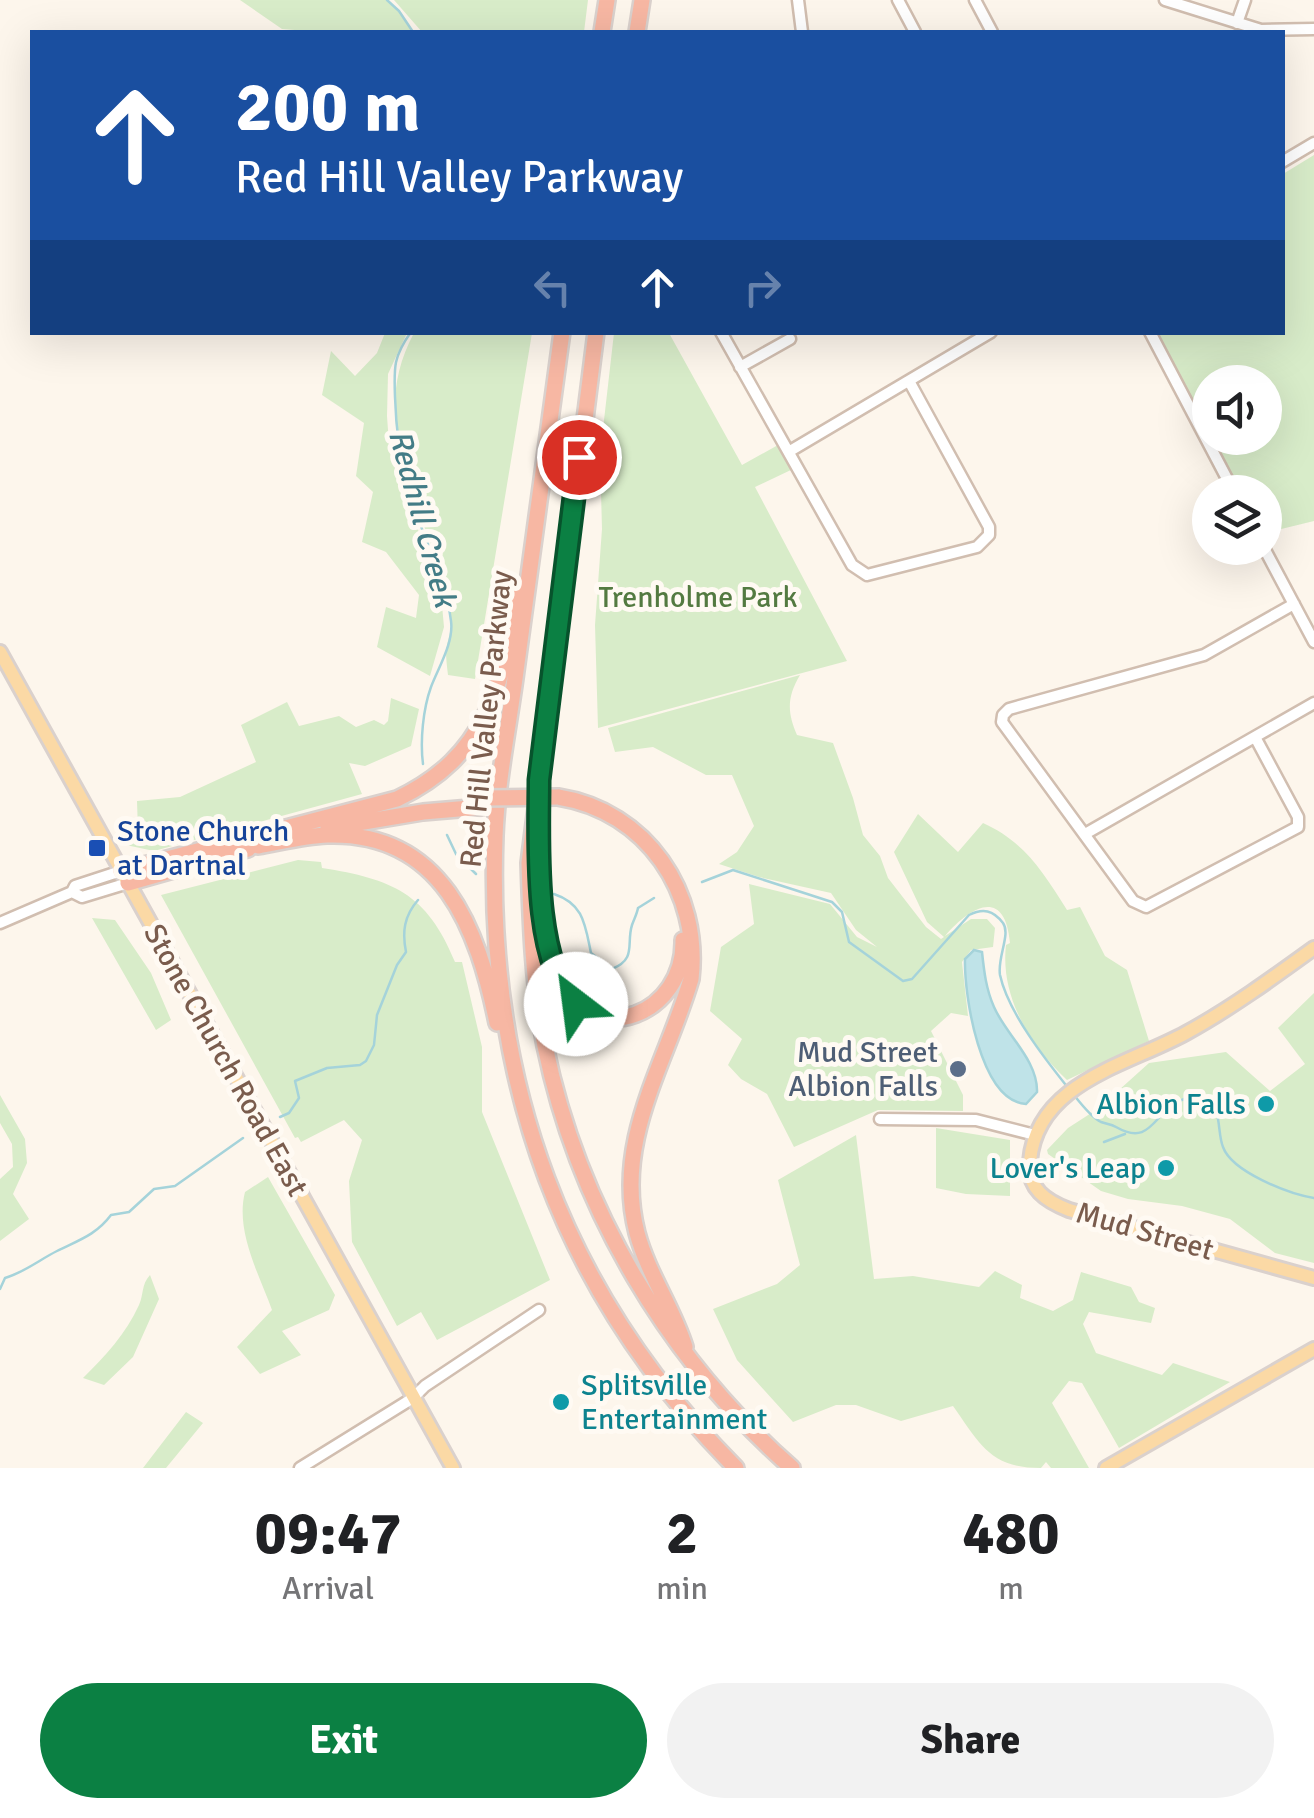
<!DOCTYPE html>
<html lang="en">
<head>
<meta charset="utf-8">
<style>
  :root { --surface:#fff; --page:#f2f2f2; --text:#202124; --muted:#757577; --accent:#0b8043 }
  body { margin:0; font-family:Signika,sans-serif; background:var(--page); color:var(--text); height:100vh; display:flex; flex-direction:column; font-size:38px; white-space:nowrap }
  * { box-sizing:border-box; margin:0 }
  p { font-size:32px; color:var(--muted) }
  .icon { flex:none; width:55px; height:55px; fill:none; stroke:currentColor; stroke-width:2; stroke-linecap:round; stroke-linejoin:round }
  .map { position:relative; height:1468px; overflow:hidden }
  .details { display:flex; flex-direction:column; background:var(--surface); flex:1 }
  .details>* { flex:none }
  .banner { position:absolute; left:30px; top:30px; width:1255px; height:305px; border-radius:0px; box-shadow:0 10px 40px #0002; background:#1a4fa0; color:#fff; overflow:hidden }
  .controls { position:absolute; left:1192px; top:365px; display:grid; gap:20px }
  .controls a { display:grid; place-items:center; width:90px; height:90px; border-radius:50%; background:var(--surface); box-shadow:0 10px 40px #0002; font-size:50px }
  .pin { position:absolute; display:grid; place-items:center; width:85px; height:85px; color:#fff; margin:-42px; border:5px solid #fff; border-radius:50%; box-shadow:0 2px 10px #0007 }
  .me { position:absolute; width:110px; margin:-55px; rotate:330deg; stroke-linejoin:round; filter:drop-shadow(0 0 8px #0008) }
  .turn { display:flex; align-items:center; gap:35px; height:210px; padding:0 40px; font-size:45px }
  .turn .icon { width:130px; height:130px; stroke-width:2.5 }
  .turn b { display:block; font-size:70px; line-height:85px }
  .lanes { display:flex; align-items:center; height:95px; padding:0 40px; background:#0003; justify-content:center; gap:50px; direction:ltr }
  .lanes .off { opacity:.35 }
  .eta { display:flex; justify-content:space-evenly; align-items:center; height:170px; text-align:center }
  .eta b { font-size:60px; font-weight:800; line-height:70px }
  .action { display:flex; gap:20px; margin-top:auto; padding:20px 40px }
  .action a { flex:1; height:115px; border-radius:60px; background:var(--accent); color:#fff; font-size:40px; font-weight:800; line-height:115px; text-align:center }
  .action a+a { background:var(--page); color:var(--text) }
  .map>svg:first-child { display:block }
  .green { fill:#d8ecc9 }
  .water { fill:#bfe3e8; stroke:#a5d3da; stroke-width:2.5 }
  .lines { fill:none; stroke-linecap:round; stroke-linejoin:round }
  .stream { stroke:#a5d3da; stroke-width:2.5 }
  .minor-casing { stroke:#d1beb0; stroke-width:15 }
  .major-casing { stroke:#dad1cd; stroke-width:18 }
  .highway-casing { stroke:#dad1cd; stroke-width:20 }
  .minor { stroke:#fff; stroke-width:10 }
  .major { stroke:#fbd9a5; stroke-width:12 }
  .highway { stroke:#f7b7a3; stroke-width:15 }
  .highway-bridge-casing { stroke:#dad1cd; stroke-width:20; stroke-linecap:butt }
  .highway-bridge { stroke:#f7b7a3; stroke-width:15 }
  .route-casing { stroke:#07532c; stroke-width:25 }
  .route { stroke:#0b8043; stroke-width:18 }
  .transit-dot { fill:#1a4fb4; stroke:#fffaf3; stroke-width:4 }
  .service-dot { fill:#5c6f8a; stroke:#fffaf3; stroke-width:4 }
  .culture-dot { fill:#0f9aa8; stroke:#fffaf3; stroke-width:4 }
  .labels { text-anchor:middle; stroke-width:10; stroke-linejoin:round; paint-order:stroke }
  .park-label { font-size:30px; fill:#537a41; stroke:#fffaf3 }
  .street-label { font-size:30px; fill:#7a5c4d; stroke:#fffaf3 }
  .transit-label { font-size:30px; fill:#164399; stroke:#fffaf3; text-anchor:start }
  .service-label { font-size:30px; fill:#4e5e75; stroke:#fffaf3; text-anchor:end }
  .culture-label { font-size:30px; fill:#0d838f; stroke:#fffaf3; text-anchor:end }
  .water-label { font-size:32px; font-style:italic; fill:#437c86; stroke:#fffaf3 }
</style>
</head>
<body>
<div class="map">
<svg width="1314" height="1468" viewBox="0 0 1314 1468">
  <rect width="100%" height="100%" fill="#fdf6ec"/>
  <path class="green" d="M240,0H387L399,11L413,32H320L282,29Z
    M394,0H588L584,32H422Z
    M1314,155V521L1265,533V492H1242L1212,438H1265V382H1210V434L1157,333L1282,332L1283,174Z
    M385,333H407L388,374L387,416L389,444L398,474L441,594L444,627L430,676L377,647L386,607L416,618L419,595L386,552L362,542L373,492L356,476L364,423L322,395L331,351L355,376L377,353Z
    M414,333H532L475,679L448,675C447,667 446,659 446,651C447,641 452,631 451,621C439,523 359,434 414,333Z
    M614,333H669L742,465L778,445L793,469L755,487L847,661L598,728L595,625L602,529L600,455Z
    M800,675C787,697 787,712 797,735L833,743L853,798L863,835L880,856L888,878L926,927L941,939L944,937L927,922L894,852L918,814L958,852L983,823C1025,842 1043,872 1067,910L1080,907L1105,956L1127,970L1149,1041L1067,1080C1030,1045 1000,997 1006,945L1010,943C1005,887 971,906 945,936L971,919H987L995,928L993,947L971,950L962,962L968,1016L951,1013L931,1031L963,1095V1111L878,1110L794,1147L767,1094L741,1079L728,1065L742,1039L710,1011L721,947L754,924L749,884L830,904L857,937L877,947L856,930L831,893L759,877L719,864L737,852L754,826L732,775H706L653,747L615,752L608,728Z
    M391,698L419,709L411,746L365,766L349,763L362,794L154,851L126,845L120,835L138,831L137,801L180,797L256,762L241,725L287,702L299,726L339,716L356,727L374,720L384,725L388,721Z
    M298,860L321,862L322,868C392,879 427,893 455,962H462L482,1047V1112L550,1280L437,1340L421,1312L397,1326L352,1242L349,1181L362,1140L344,1120L301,1142L298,1137L295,1138L161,895Z
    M92,918L115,920L151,973L171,1020L156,1030Z
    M1314,993V1263L1275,1253L1230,1219L1182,1206L1128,1199L1101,1191L1048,1154L1047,1150L1068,1128L1099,1108L1149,1063L1226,1052L1270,1091L1305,1064L1278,1028Z
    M0,1095L25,1139L27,1163L13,1194L29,1219L0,1241V1179L13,1167L12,1144L0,1123Z
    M936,1128L1010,1140V1196L966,1194L936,1188Z
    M856,1135L874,1279L913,1276L979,1287L995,1271L1022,1285L1020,1298L1053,1311L1073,1300L1081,1272L1131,1287L1139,1302L1155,1308L1151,1323L1089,1312L1083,1324L1096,1353L1162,1375L1173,1363L1230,1382L1119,1448L1082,1383L1069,1381L1052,1403L1089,1468H1051L1046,1462L1041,1468C990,1468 980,1444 953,1406L901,1421L856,1405H836L793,1422L737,1360L713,1309L777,1284L800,1265L778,1180Z
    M268,1177L335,1295L329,1310L282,1331L301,1355L260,1374L237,1347L272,1310C259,1274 235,1231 245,1192Z
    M150,1275L159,1299L133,1357L104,1385L83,1378C105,1356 126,1334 139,1305C144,1294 141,1285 150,1275Z
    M186,1412L203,1423L166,1468H143Z"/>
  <path class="water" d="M974,950L982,952C984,971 986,989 994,1007C1006,1035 1038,1060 1037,1092L1026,1104C980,1101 964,995 965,959Z"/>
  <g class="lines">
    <path class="stream" d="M387,0L399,11L413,32
      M411,332C393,357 394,368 395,397C396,426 399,454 406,482C418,529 445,573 451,621C454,643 438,668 431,687C423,709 420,741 423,764
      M447,835L456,854L476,874
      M702,882L733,870L832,902L842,912L849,942L903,981L912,979L969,915C983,908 993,910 1003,923C1011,934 997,958 1000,975C1008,1012 1045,1059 1069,1089
      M554,894C584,904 585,925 591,953L612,969C637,959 626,944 632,925C634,919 637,914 638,908L654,898
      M1074,1095C1081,1104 1091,1117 1101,1122C1106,1124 1111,1124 1116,1127C1153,1148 1153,1110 1184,1099C1191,1097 1198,1094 1206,1098C1222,1106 1217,1133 1223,1147C1232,1172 1289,1194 1314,1198
      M280,1117L289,1113L299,1098L295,1081L327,1068L360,1065L366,1061L374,1045L377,1015L397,965L406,952C402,932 404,916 418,900
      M1104,1142L1125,1134
      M0,1289L5,1278C25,1272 39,1260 57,1251C79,1240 96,1235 111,1215L129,1212L154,1189L175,1186L243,1138"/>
    <defs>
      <path id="minor" d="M798,0L802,32
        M898,0L915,32
        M975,0L992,32
        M1165,0L1261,30L1314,29
        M1237,23L1245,0
        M1282,162L1314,143
        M721,332L852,565L867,575L977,547L989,535V527L909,381
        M1150,332L1234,492
        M740,367L790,339
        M790,451L991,332
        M1264,548L1314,642
        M1255,737L1298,817V827L1146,907L1133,901L1002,722L1003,715L1009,709L1204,655L1294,604
        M1085,834L1314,703
        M72,892L82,897L128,883
        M0,923L72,892L75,886L121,871
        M880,1119L976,1120L1035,1135
        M300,1468L413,1398L425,1386L539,1310"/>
      <path id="major" d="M0,652L453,1468
        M1314,948C1274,977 1230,1009 1186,1033C1128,1065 1037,1082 1030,1161C1027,1189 1046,1201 1069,1210L1314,1278
        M1106,1468L1314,1349"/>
      <path id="highway" d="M602,32L607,0
        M637,32L642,0
        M562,332C547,445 531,558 516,671C509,725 497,781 495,836C486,1083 562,1293 736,1468
        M596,332L529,863C531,924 533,985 545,1046C578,1208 668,1359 792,1468
        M558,797C647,811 701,893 691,979C666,1064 613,1141 637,1233C648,1274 673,1308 685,1347
        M328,828L423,812L482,807
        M258,846C281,842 304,836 327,835C443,831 478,930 497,1023
        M539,860C540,892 542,954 558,982C596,1050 685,1014 683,940
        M121,871L397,799C487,756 501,688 517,597
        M128,883L248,849"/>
    </defs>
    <use href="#minor" class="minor-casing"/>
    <use href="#major" class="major-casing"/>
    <use href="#highway" class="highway-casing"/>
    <use href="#minor" class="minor"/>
    <use href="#major" class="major"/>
    <use href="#highway" class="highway"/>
    <defs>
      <path id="highway-bridge" d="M482,798L558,797"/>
    </defs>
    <use href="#highway-bridge" class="highway-bridge-casing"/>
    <use href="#highway-bridge" class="highway-bridge"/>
  </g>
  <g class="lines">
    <defs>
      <path id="route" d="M576,1004C532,962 539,840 539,780L579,457"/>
    </defs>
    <use href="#route" class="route-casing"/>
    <use href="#route" class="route"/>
  </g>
  <rect class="transit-dot" x="87" y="838" width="20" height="20" rx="5"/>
  <circle class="service-dot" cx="958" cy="1069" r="10"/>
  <g class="culture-dot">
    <circle cx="1266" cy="1104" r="10"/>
    <circle cx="1166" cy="1168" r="10"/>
    <circle cx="561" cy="1402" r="10"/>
  </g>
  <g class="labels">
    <g class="park-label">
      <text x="698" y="607">Trenholme Park</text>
    </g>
    <g class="street-label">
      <text transform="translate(486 719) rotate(-84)" y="10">Red Hill Valley Parkway</text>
      <text transform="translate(226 1060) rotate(61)" y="10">Stone Church Road East</text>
      <text transform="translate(1145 1231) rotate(16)" y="10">Mud Street</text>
    </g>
    <g class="transit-label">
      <text x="117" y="841">Stone Church<tspan x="117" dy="34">at Dartnal</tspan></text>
    </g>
    <g class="service-label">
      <text x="938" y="1062">Mud Street<tspan x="938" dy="34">Albion Falls</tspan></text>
    </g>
    <g class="culture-label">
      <text x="1246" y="1114">Albion Falls</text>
      <text x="1146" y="1178">Lover's Leap</text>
      <text x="581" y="1395" text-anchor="start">Splitsville<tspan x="581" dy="34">Entertainment</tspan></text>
    </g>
    <g class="water-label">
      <text transform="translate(423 518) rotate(75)" y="11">Redhill Creek</text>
    </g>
  </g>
</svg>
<div class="controls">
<a><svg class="icon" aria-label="sound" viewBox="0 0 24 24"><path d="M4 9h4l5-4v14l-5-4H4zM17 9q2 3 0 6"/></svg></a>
<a><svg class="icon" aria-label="layers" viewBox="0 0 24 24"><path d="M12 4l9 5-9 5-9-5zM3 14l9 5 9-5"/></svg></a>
</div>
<div class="pin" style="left:579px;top:457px;background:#d93025"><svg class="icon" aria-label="arrive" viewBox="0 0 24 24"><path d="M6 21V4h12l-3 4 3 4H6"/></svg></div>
<svg class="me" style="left:576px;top:1004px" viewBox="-20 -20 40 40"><circle r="19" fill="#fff"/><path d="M0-13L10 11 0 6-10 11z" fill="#0b8043"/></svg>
<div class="banner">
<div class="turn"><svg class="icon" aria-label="ahead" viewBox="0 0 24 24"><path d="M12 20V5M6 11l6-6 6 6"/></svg><div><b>200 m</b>Red Hill Valley Parkway</div></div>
<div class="lanes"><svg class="icon off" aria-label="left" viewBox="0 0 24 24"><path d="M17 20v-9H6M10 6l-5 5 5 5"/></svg><svg class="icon" aria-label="ahead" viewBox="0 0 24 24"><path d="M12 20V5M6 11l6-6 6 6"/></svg><svg class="icon off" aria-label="right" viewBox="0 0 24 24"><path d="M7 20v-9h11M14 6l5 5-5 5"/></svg></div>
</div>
</div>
<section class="details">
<div class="eta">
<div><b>09:47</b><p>Arrival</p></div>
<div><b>2</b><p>min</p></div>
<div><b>480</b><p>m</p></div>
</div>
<div class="action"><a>Exit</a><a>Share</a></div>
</section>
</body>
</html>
